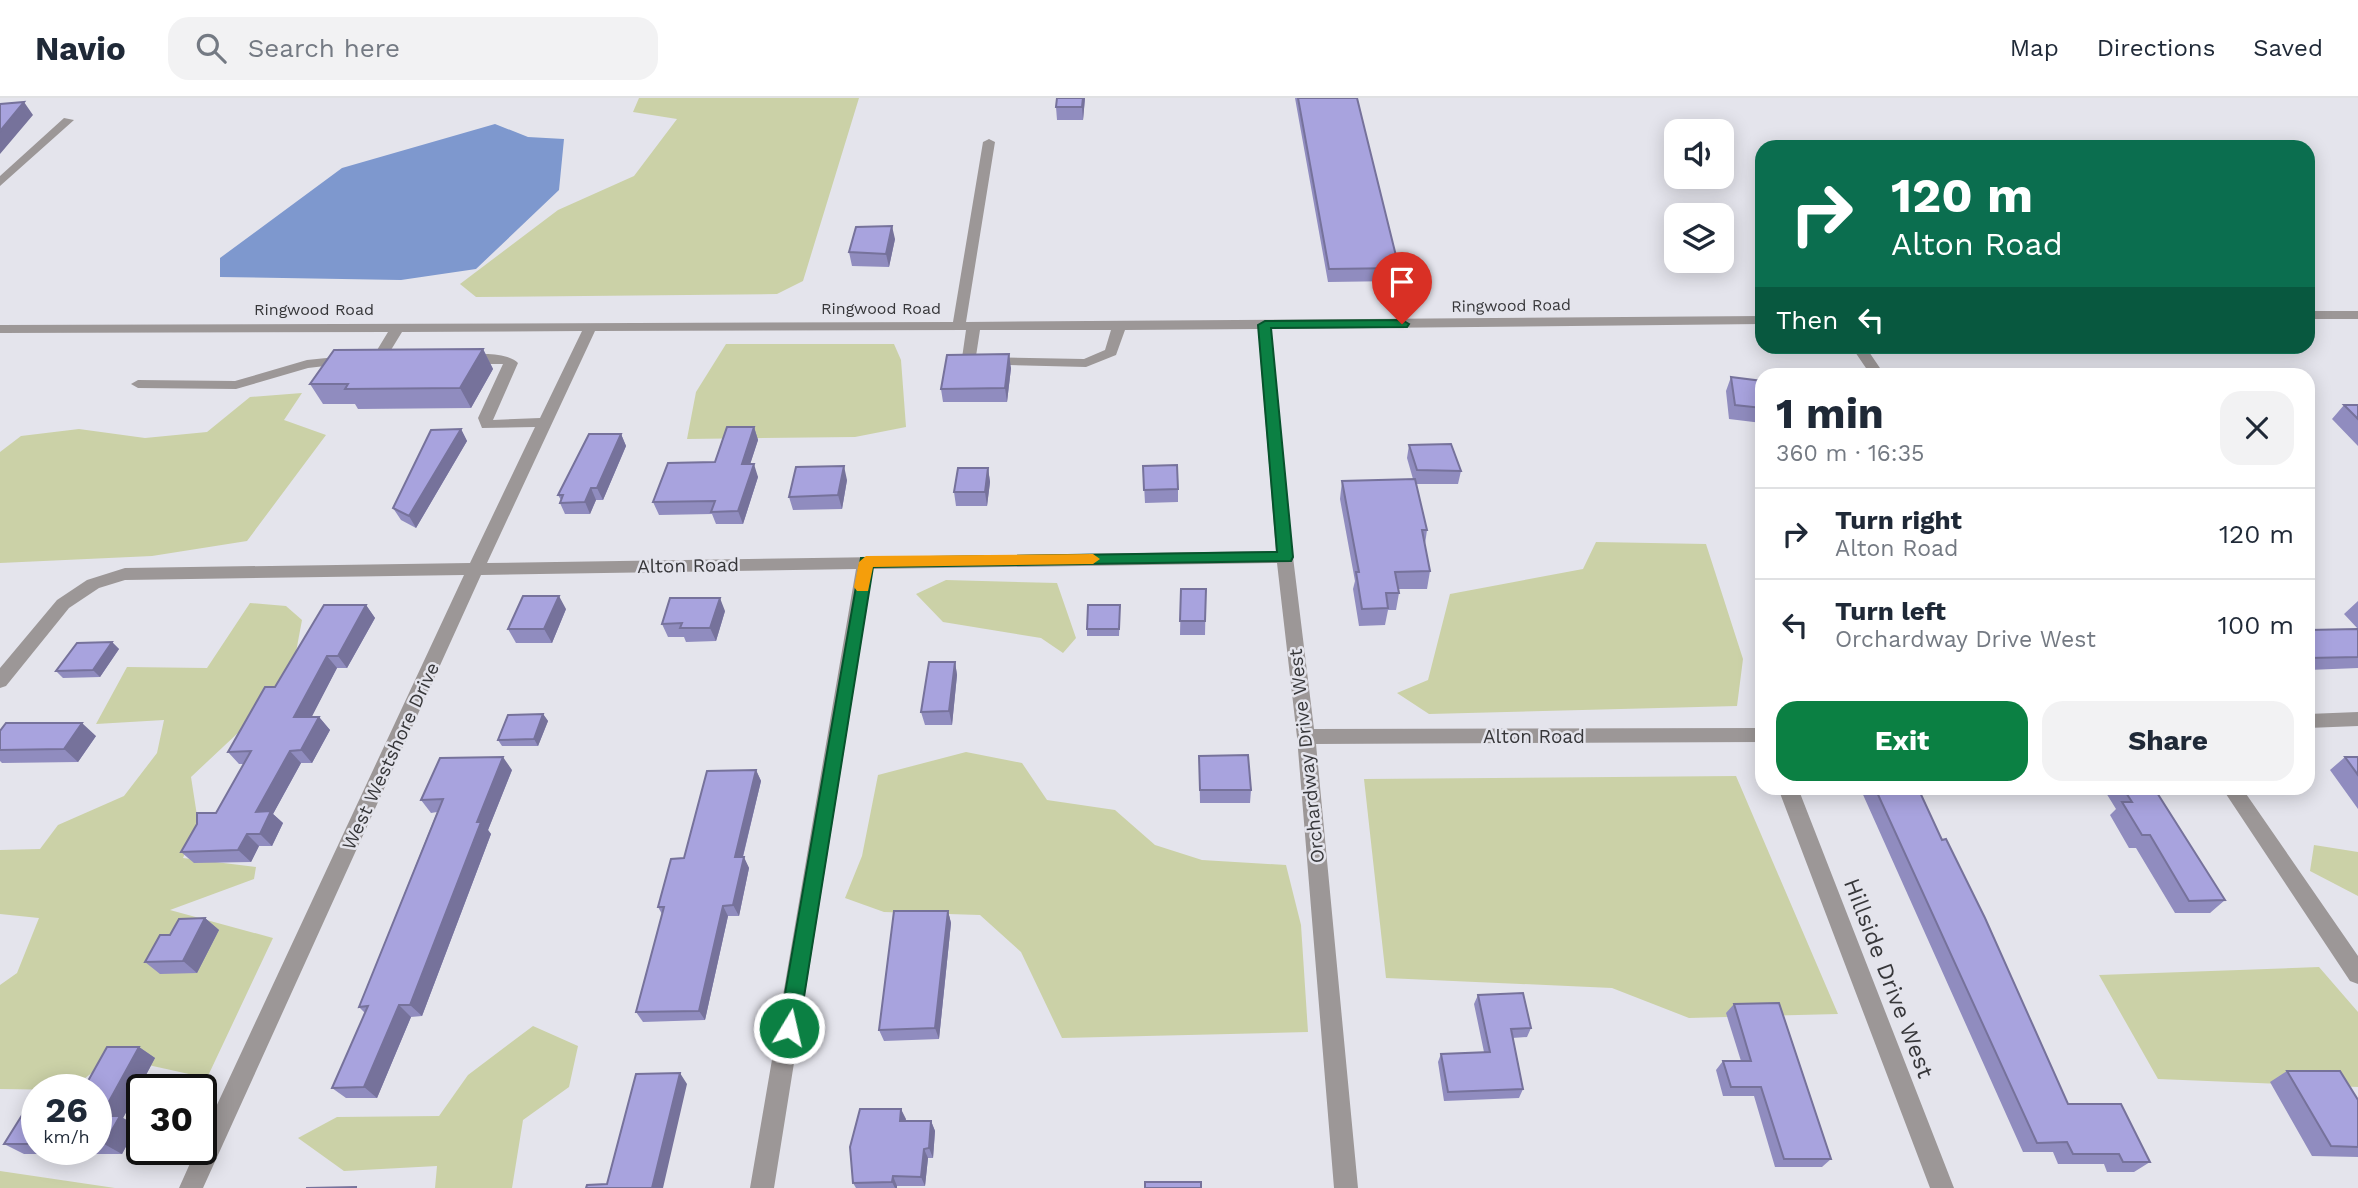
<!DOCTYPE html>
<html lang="en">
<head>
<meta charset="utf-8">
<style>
  :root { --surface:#fff; --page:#f2f2f3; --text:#1f2937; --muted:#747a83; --line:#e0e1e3; --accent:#0b8043 }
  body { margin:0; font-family:"Work Sans",sans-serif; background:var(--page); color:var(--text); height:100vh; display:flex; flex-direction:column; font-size:26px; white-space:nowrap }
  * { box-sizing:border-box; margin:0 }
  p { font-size:23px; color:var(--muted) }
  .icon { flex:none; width:38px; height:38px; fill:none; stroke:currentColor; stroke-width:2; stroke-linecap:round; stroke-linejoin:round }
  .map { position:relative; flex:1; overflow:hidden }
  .sheet { position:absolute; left:1755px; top:270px; width:560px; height:427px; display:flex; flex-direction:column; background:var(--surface); border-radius:21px; box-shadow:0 4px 18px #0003 }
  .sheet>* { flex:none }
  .hud { position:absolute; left:1755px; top:42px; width:560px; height:214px; border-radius:21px; box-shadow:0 4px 18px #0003; background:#0b6e4f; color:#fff; overflow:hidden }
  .buttons { position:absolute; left:1664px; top:21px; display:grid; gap:14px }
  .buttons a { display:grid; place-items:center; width:70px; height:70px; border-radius:14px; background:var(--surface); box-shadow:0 4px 18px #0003; font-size:35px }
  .speed { position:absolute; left:21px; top:976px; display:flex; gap:14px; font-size:35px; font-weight:700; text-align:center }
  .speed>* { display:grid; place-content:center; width:91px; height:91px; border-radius:50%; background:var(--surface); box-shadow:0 4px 18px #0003; line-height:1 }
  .speed small { font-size:18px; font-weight:400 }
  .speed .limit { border:4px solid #111; border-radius:10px; background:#fff; color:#111 }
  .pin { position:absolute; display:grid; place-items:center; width:60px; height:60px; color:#fff; margin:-72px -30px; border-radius:50% 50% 50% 0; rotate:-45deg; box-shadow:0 0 7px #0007 }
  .pin .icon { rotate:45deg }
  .me { position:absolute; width:77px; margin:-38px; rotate:9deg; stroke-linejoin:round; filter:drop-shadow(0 0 5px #0008) }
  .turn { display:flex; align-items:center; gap:24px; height:147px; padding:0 21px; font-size:32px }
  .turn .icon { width:91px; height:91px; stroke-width:2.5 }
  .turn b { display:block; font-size:49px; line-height:60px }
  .then { display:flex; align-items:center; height:66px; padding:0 21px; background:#0003; gap:14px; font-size:26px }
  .round { display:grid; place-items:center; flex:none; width:74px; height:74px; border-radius:21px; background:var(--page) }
  .overview { display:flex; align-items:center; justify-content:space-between; height:119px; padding:0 21px }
  h1 { font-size:42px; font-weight:700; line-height:52px }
  .primary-button { display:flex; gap:14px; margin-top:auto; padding:14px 21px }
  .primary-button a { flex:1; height:80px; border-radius:21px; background:var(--accent); color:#fff; font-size:28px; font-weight:700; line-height:80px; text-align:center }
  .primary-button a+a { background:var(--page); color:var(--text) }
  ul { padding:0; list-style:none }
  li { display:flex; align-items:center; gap:21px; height:91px; padding:0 21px; border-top:2px solid var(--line) }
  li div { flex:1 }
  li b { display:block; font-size:26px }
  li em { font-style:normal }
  header { display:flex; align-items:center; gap:42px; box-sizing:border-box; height:98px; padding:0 35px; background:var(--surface); border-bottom:2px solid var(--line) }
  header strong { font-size:33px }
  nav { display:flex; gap:38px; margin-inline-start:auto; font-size:24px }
  .search { width:490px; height:63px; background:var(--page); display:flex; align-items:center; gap:18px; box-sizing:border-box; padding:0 24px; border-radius:21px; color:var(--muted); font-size:26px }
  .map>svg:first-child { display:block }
  .green { fill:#cbd1a7 }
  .water { fill:#7e98ce }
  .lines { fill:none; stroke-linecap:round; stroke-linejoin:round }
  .minor { fill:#9c9797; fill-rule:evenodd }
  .wall { fill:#908cbf }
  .shaded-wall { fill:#76729b }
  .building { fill:#a8a3de; stroke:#76729b; stroke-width:2 }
  .route { fill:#0b8043; stroke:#07532c; stroke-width:2 }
  .slow { fill:#f59e0b }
  .labels { text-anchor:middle; stroke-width:5; stroke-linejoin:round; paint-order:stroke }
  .far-street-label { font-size:16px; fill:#37373a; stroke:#e4e4ec }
  .street-label { font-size:19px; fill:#37373a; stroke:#e4e4ec }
  .near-street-label { font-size:23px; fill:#37373a; stroke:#e4e4ec }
</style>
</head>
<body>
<header>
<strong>Navio</strong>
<div class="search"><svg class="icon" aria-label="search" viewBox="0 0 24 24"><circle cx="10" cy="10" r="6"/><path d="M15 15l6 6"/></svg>Search here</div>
<nav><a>Map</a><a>Directions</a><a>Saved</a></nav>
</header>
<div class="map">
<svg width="2358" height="1090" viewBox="0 0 2358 1090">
  <rect width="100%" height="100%" fill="#e4e4ec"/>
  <path class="green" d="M639,0H859L803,183L777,196L476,199L460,186L558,112L634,78L677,21L633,14Z
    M726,246H894L901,262L906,329L855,339L687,341L696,294Z
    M302,295L284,322L326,337L247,443L152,458L0,465V354L21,338L79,331L145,340L207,334L250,299Z
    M1596,444L1706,446L1743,561L1737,608L1429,616L1397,595L1428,582L1450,496L1583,471Z
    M946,482L1057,485L1076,540L1063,555L1041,540L943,524L916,496Z
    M250,505L286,508L302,522L290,586L191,679L198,724L183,760L256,769L254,781L170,812L273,840L207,980L112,959L70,992L0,991V887L17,875L39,820L0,816V752L40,751L58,727L124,698L157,655L164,622L96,626L127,569L207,570Z
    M966,654L1022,665L1047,702L1115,712L1155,747L1202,762L1286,767L1301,827L1308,934L1062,940L1021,854L980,817L884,814L845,800L862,758L878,677Z
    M1736,678L1838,916L1689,920L1612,890L1386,880L1364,681Z
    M2314,747L2358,754V798L2310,773Z
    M2319,869L2358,914V989L2158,981L2099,877Z
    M533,928L578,948L569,989L523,1022L512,1090H435L437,1068L344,1073L298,1040L337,1019L439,1018L468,977Z
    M0,1073L115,1090H0Z"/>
  <path class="water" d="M495,26L528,39L564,41L559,92L476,171L401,182L220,179V160L342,70Z"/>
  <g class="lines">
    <path class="minor" d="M64,20L74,22L0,88V78Z
      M989,41L995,44L966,224L1762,218V226L1271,231L1293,459L1314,631L1762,630V644L1316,646L1358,1090H1334L1297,639L1277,465L873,471L774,1090H750L856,471L481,477L203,1090H179L196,1052H201V1041L464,477L125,482L99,490L69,510L6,588L0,590V570L57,502L87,482L125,470L470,465L535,329L482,330L478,320L503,266H465L458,262C469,253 508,254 518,265L493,322L540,320L582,233L402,234L383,265L378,266L371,262L388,234L0,235V227L953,224L983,44ZM1258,231L1276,453L487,465L595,233L966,232L962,260L972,266L1086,269L1116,257L1125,232ZM980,232H1111L1105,252L1084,261L979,259L976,258Z
      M2308,213H2358V221H2308Z
      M1851,248H1865L1884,276H1870Z
      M346,258L351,259V265L308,270L236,291L138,290L131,286L138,282L235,283L307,262Z
      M2358,614V628L2308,630V616Z
      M1778,690H1798L1954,1090H1930Z
      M2222,690H2242L2358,858V886L2350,883Z"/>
  </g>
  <path class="wall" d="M1085,0L1083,22H1057L1056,9Z
    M1295,0H1357L1399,170L1397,183L1328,184Z
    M895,141L889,169L852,168L849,154Z
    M483,251L493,271L471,310L358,311L355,306H323L310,286Z
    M1011,270L1007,304H943L941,291Z
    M1731,279L1762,283V325L1729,321L1726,293Z
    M2344,307H2358V348L2332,321Z
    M754,329L758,342L750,366L758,379L743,426H716L712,416L659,417L653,404L715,364Z
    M461,331L467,343L416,430L401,422L393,410Z
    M621,336L626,348L603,402H596L590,416H565L560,405L561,402L558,397Z
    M1409,347L1461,373L1458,386H1416L1427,432L1425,446L1430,473L1427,491H1398L1399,495L1396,512H1388L1385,527L1359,528L1353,491L1355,483L1340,401L1342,383L1413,381L1407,360Z
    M1143,368L1178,391V404L1145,405Z
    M988,370L990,384L987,408H956L954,394Z
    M847,382L842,411L793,412L789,399Z
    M1181,491H1206L1205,537H1180Z
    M2358,503V570L2308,572V532L2358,531L2344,516Z
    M366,507L375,520L347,570H337L311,619H319L330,632L312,665H301L273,716L283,725L272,748H259L251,764L194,765L181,754L216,715L244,666H239L228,654L275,589Z
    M566,511L552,545H516L508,531Z
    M725,513L716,543L686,544L684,539H668L662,526Z
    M1120,514L1119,538H1087V531Z
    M112,544L119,551L100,579L63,580L56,573Z
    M955,564L957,577L952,627H925L921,614Z
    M543,616L548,623L538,648H502L498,642Z
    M0,633L96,638L78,664L2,665L0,663Z
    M1199,658L1251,692L1250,705H1200Z
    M2345,659H2358V711L2330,672Z
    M512,672L488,732L491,736L422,918L411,919L377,1000H346L332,990L365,915L359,909L437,714L431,715L421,702Z
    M756,672L761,683L743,759L749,770L739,818H728L705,922L643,924L636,914L662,816L658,809L684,760Z
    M1860,690H1918L1942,742L2068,1006L2150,1064L2134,1074H2107L2104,1066H2058L2053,1054H2023Z
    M2103,690H2154L2225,802L2210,815H2175L2136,750H2129L2110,717L2116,711Z
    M948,813L951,825L939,941L884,943L879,932Z
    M205,820L219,832L197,875L160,876L145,864L170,837Z
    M1478,897L1531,930L1527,939L1512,940L1523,991L1519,1000L1444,1003L1438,964L1441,956L1484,954L1474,906Z
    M1734,906L1831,1061L1822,1069H1775L1754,998H1723L1716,972L1723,963H1741L1726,915Z
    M139,949L155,960L123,1020L137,1028L122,1056H24L4,1046L37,1014V1052H96V992Z
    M2287,973L2358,1002V1059L2312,1058L2270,984Z
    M901,1011L905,1023H931L935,1033L933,1060H928L925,1088H897V1090H856L853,1085Z"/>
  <path class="shaded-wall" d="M1083,0H1085L1083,22L1082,9Z
    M24,4L33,17L0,56V33Z
    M892,128L895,141L889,169L886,156Z
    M483,251L493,271L471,310L460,290Z
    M1009,256L1011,270L1007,304L1005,290Z
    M754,329L758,342L746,379L742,366Z
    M461,331L467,343L416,430L409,418Z
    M621,336L626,348L603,402L597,390Z
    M754,366L758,379L743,426L738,413Z
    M844,368L847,382L842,411L838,397Z
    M988,370L990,384L987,408L985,394Z
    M591,390L596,402L590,416L585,404Z
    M559,498L566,511L552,545L544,531Z
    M720,500L725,513L716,543L710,530Z
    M366,507L375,520L347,570L338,558Z
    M112,544L119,551L100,579L93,572Z
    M327,558L337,570L305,632L294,619Z
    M955,564L957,577L952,627L949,613Z
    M543,616L548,623L538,648L534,641Z
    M319,619L330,632L312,665L301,652Z
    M82,625L96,638L78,664L64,651Z
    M290,653L301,665L273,716L283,725L272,748L260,736L256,714Z
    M503,659L512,672L488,732L491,736L422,918L410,907L477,724Z
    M756,672L761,683L740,770L735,759Z
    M247,736L259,748L251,764L238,752Z
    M744,759L749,770L739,818L733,807Z
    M723,808L728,818L705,922L699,913Z
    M948,813L951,825L939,941L935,930Z
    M205,820L219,832L197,875L183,863Z
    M399,907L411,919L377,1000L364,989Z
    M139,949L155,960L123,1020L137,1028L122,1056L104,1046L101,1018Z
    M680,975L687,986L663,1090H652Z
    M901,1011L906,1021L904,1033L900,1023Z
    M931,1023L935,1033L933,1060L929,1050Z
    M924,1051L928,1060L925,1088L921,1079Z
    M893,1078L897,1088V1090H895L892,1084Z"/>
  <path class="building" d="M1057,0H1083L1082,9H1056Z
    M1298,0H1357L1399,170L1329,171Z
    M24,4L0,33V6Z
    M2127,46L2132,49H2112Z
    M892,128L886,156L849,154L856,129Z
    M483,251L460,290L345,291L348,286H310L334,252Z
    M1009,256L1005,290L941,291L947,257Z
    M1731,279L1762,283V310L1735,307Z
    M2344,307H2358V321Z
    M727,329H754L742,366H754L738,413L711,414L715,403L653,404L668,365L715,364Z
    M461,331L409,418L393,410L431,332Z
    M589,336H621L597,390H591L585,404L560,405L563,397H558Z
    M1451,346L1461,373L1417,372L1409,347Z
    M1177,367L1178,391L1144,392L1143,368Z
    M844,368L838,397L789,399L796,369Z
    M958,370H988L985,394H954Z
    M1415,381L1427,432H1422L1430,473L1395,474L1399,495H1386L1388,510L1362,511L1356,474H1359L1342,383Z
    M1181,491H1206L1205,523H1180Z
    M523,498H559L544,531H508Z
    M670,500H720L710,530H680L682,525L662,526Z
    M324,507H366L338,558H327L294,619H319L301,652L290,653L256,714L271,713L260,736H247L238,752L181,754L197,726V715H216L251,653L228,654L265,589H275Z
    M1088,507H1120L1119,531H1087Z
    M2358,531V559L2308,560V532Z
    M112,544L93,572L56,573L77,545Z
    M929,564H955L949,613L921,614Z
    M543,616L534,641L498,642L508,617Z
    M6,625H82L64,651L0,652V633Z
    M1248,657L1251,692H1200L1199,658Z
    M503,659L477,724H481L410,907H399L364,989L332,990L368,908L359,909L443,701L421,702L440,660Z
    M2345,659H2358V677Z
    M756,672L735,759H744L733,807L723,808L699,913L636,914L664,809H658L671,761L684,760L707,673Z
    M1875,690H1918L1942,742L1946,741L1985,820L2068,1006H2121L2150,1064H2123L2119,1056H2073L2067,1044L2037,1045Z
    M2123,690H2154L2225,802L2189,803L2150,737H2142L2122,704H2132Z
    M894,813H948L935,930L879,932Z
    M205,820L183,863L145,864L160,837H170L179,821Z
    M1523,895L1531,930L1511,931L1523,991L1448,994L1441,956L1490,954L1478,897Z
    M1779,905L1831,1061H1784L1761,989H1731L1723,963H1751L1734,906Z
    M107,949H139L101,1018H120L104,1046H96V992H83Z
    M2287,973H2340L2358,1002V1049L2331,1048Z
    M680,975L652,1090H586L587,1087L607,1086L636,976Z
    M860,1011H901L900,1023H931L929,1050L924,1051L921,1079L893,1078L892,1084L853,1085L850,1049Z
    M24,1014H37V1046H4Z
    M1145,1084H1201V1090H1145Z
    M356,1089V1090H306Z"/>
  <path class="route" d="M1402,222L1409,226L1407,229L1271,230L1293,459L1291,463L873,469L799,930L796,937L789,940L782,937L779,930L861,460L1277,454L1258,227L1265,223Z"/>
  <path class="slow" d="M1093,456L1100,461L1093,466L873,469L868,493H857L854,489L859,464L866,458Z"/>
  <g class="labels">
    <g class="far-street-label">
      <text transform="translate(1511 207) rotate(-1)" y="6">Ringwood Road</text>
      <text x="881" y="216">Ringwood Road</text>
      <text x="314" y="217">Ringwood Road</text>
    </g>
    <g class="street-label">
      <text transform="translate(688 467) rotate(-1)" y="7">Alton Road</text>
      <text x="1534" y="645">Alton Road</text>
      <text transform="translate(390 658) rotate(-65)" y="7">West Westshore Drive</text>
      <text transform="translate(1306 658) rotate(-96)" y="7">Orchardway Drive West</text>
    </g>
    <g class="near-street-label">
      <text transform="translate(1889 880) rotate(69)" y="8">Hillside Drive West</text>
    </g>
  </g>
</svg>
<div class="buttons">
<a><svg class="icon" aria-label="sound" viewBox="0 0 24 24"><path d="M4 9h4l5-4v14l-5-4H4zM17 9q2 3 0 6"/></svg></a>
<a><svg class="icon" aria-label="layers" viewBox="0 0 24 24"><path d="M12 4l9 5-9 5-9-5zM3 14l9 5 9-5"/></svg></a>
</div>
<div class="speed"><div>26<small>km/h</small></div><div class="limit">30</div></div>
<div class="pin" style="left:1402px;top:226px;background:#d93025"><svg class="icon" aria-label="arrive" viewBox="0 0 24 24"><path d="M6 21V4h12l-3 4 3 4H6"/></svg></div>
<svg class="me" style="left:789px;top:930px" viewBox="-20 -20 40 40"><circle r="17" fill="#0b8043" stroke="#fff" stroke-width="3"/><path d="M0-11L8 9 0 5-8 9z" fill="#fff"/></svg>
<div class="hud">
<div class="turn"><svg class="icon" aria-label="right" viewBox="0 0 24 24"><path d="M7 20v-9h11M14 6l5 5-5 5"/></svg><div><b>120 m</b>Alton Road</div></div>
<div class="then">Then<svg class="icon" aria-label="left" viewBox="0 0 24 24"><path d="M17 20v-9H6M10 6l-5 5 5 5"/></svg></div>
</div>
<section class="sheet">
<div class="overview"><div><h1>1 min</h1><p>360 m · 16:35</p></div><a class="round"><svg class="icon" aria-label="close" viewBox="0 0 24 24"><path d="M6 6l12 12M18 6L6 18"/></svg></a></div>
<ul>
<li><svg class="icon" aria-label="right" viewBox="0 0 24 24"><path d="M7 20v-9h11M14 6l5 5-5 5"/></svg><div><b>Turn right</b><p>Alton Road</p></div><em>120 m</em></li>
<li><svg class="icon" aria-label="left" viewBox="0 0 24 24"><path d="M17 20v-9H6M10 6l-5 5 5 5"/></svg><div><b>Turn left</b><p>Orchardway Drive West</p></div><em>100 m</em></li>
</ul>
<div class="primary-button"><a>Exit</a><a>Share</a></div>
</section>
</div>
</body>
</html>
